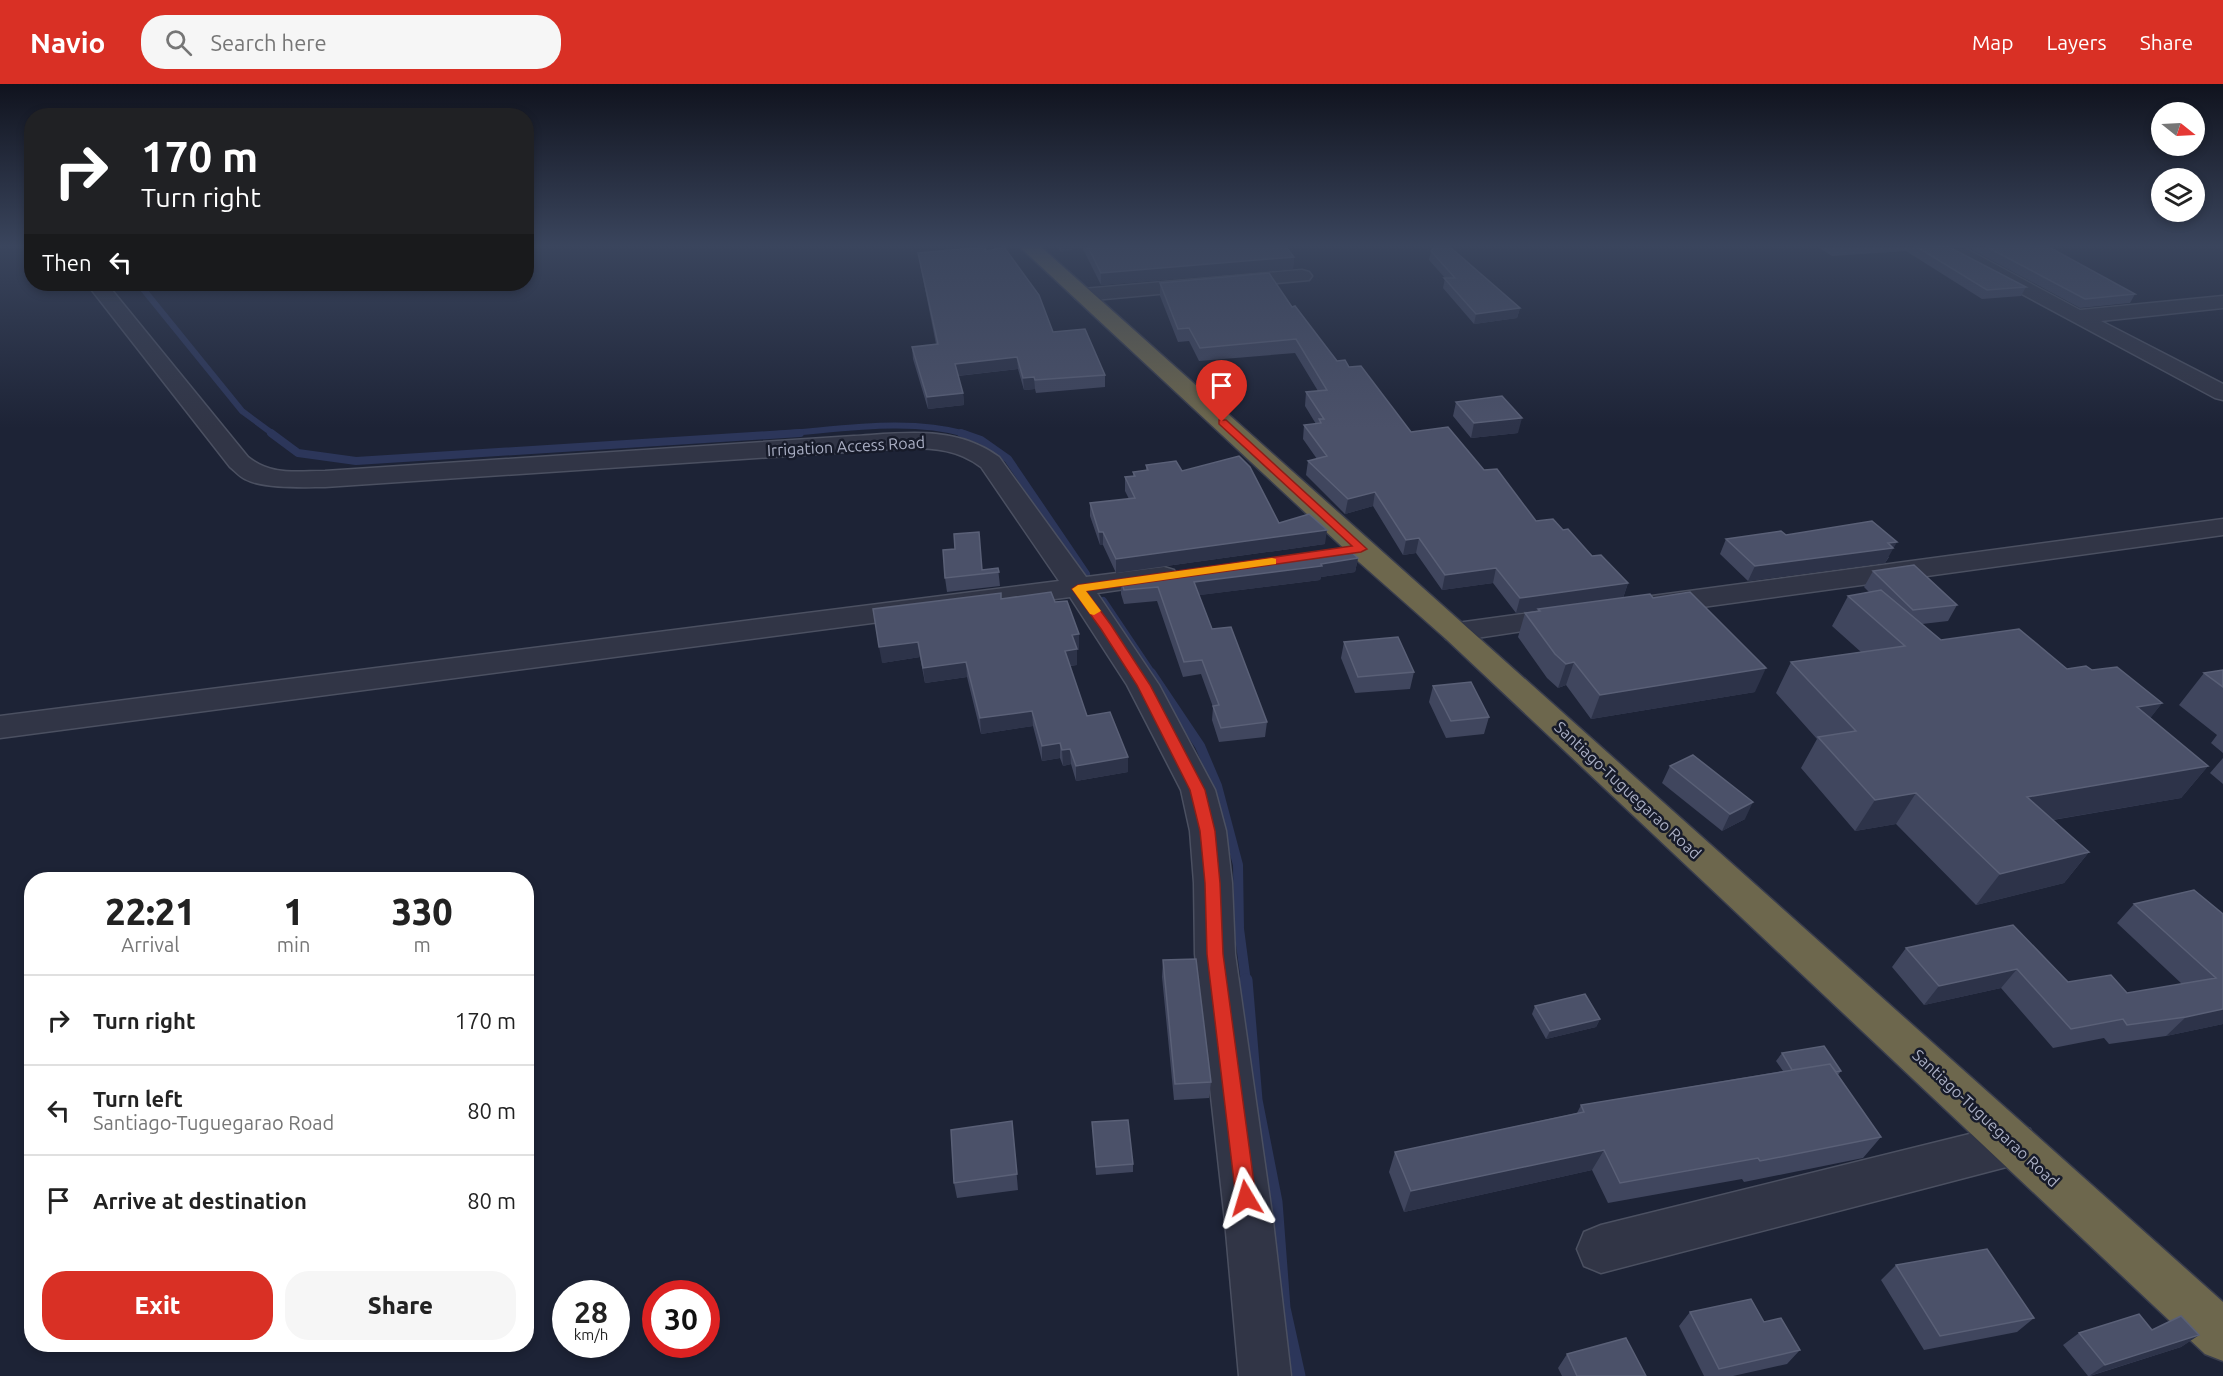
<!DOCTYPE html>
<html lang="en">
<head>
<meta charset="utf-8">
<style>
  :root { --surface:#fff; --page:#f6f6f6; --text:#222; --muted:#767676; --line:#e0e0e0; --accent:#d93025 }
  body { margin:0; font-family:Ubuntu,sans-serif; background:var(--page); color:var(--text); height:100vh; display:flex; flex-direction:column; font-size:22px; white-space:nowrap }
  * { box-sizing:border-box; margin:0 }
  p { font-size:20px; color:var(--muted) }
  .icon { flex:none; width:33px; height:33px; fill:none; stroke:currentColor; stroke-width:2; stroke-linecap:round; stroke-linejoin:round }
  .map { position:relative; flex:1; overflow:hidden }
  .details { position:absolute; left:24px; top:788px; width:510px; height:480px; display:flex; flex-direction:column; background:var(--surface); border-radius:24px; box-shadow:0 3px 9px #0003 }
  .details>* { flex:none }
  .hud { position:absolute; left:24px; top:24px; width:510px; height:183px; border-radius:24px; box-shadow:0 3px 9px #0003; background:#202124; color:#fff; overflow:hidden }
  .needle { width:39px; rotate:108deg }
  .buttons { position:absolute; left:2151px; top:18px; display:grid; gap:12px }
  .buttons a { display:grid; place-items:center; width:54px; height:54px; border-radius:50%; background:var(--surface); box-shadow:0 3px 9px #0003; font-size:30px }
  .speed { position:absolute; left:552px; top:1196px; display:flex; gap:12px; font-size:30px; font-weight:700; text-align:center }
  .speed>* { display:grid; place-content:center; width:78px; height:78px; border-radius:50%; background:var(--surface); box-shadow:0 3px 9px #0003; line-height:1 }
  .speed small { font-size:15px; font-weight:400 }
  .speed .limit { border:9px solid #d22; background:#fff; color:#111 }
  .pin { position:absolute; display:grid; place-items:center; width:51px; height:51px; color:#fff; margin:-62px -26px; border-radius:50% 50% 50% 0; rotate:-45deg; box-shadow:0 0 6px #0007 }
  .pin .icon { rotate:45deg }
  .me { position:absolute; width:66px; margin:-33px; rotate:353deg; stroke-linejoin:round; filter:drop-shadow(0 0 4px #0008) }
  .turn { display:flex; align-items:center; gap:21px; height:126px; padding:0 18px; font-size:27px }
  .turn .icon { width:78px; height:78px; stroke-width:2.5 }
  .turn b { display:block; font-size:42px; line-height:51px }
  .then { display:flex; align-items:center; height:57px; padding:0 18px; background:#0003; gap:12px; font-size:22px }
  .eta { display:flex; justify-content:space-evenly; align-items:center; height:102px; text-align:center }
  .eta b { font-size:36px; font-weight:800; line-height:42px }
  .primary-button { display:flex; gap:12px; margin-top:auto; padding:12px 18px }
  .primary-button a { flex:1; height:69px; border-radius:24px; background:var(--accent); color:#fff; font-size:24px; font-weight:800; line-height:69px; text-align:center }
  .primary-button a+a { background:var(--page); color:var(--text) }
  ul { padding:0; list-style:none }
  li { display:flex; align-items:center; gap:18px; height:90px; padding:0 18px; border-top:2px solid var(--line) }
  li div { flex:1 }
  li b { display:block; font-size:22px }
  li em { font-style:normal }
  header { display:flex; align-items:center; gap:36px; box-sizing:border-box; height:84px; padding:0 30px; background:var(--accent); color:#fff }
  header strong { font-size:28px }
  nav { display:flex; gap:33px; margin-inline-start:auto; font-size:21px }
  .search { width:420px; height:54px; background:var(--page); display:flex; align-items:center; gap:15px; box-sizing:border-box; padding:0 21px; border-radius:24px; color:var(--muted); font-size:22px }
  .map>svg:first-child { display:block }
  .lines { fill:none; stroke-linecap:round; stroke-linejoin:round }
  .stream-far3 { stroke:#2c365a; stroke-width:6 }
  .stream-far2 { stroke:#2c365a; stroke-width:8 }
  .stream-far1 { stroke:#2c365a; stroke-width:10 }
  .stream { stroke:#2c365a; stroke-width:13 }
  .minor-casing { stroke:#4b5061; stroke-width:3 }
  .highway-casing { stroke:#393d4d; stroke-width:3 }
  .minor { fill:#313546; fill-rule:evenodd }
  .highway { fill:#6d674d; fill-rule:evenodd }
  .wall { fill:#40465e }
  .shaded-wall { fill:#2d3349 }
  .building { fill:#4b5169; stroke:#5a6077; stroke-width:1.5 }
  .route { fill:#d93025; stroke:#8d1f18; stroke-width:1.5 }
  .slow { fill:#f59e0b }
  .labels { text-anchor:middle; stroke-width:5; stroke-linejoin:round; paint-order:stroke }
  .street-label { font-size:16px; fill:#aaafc4; stroke:#171b2a }
</style>
</head>
<body>
<header>
<strong>Navio</strong>
<div class="search"><svg class="icon" aria-label="search" viewBox="0 0 24 24"><circle cx="10" cy="10" r="6"/><path d="M15 15l6 6"/></svg>Search here</div>
<nav><a>Map</a><a>Layers</a><a>Share</a></nav>
</header>
<div class="map">
<svg width="2223" height="1292" viewBox="0 0 2223 1292">
  <rect width="100%" height="100%" fill="#1d2336"/>
  <g class="lines">
    <path class="stream-far3" d="M139,200L242,327L273,350
      M776,350C838,346 906,333 966,350"/>
    <path class="stream-far2" d="M271,349L298,369L356,377L800,349
      M961,349L981,356L1008,375L1086,490
      M1103,517L1152,590"/>
    <path class="stream-far1" d="M1151,589L1200,662L1217,702L1238,781L1239,845L1246,898"/>
    <path class="stream" d="M1246,896L1256,1016L1276,1118L1284,1224L1299,1292"/>
    <defs>
      <path id="minor" d="M1939,163H1963L2080,226L2223,212V224L2101,237L2223,300V316L2215,314L1942,167Z
        M1302,186L1309,188L1312,192L1309,196L1083,217L1076,215L1073,211L1076,207L1083,205Z
        M87,200H107L248,373C272,392 295,387 325,387L854,352C904,349 956,341 999,373L1086,493L1164,483L1174,486L1178,492L1174,498L1097,509L1159,601L1215,706L1226,747L1232,799L1235,870L1273,1137L1291,1292H1239L1225,1137L1195,870L1194,799L1190,747L1181,706L1127,601L1070,513L0,654V632L1059,497L981,383C958,366 936,364 907,364L325,403C304,403 263,405 245,395C240,393 235,387 230,383Z
        M2223,435V451L1652,530L1642,527L1637,521L1642,515L1652,512Z
        M1565,524L1576,527L1580,533L1576,539L1457,557L1446,555L1442,548L1446,541L1457,539Z
        M2014,1039L2030,1045L2036,1060L2030,1075L2014,1081L1601,1189L1584,1182L1577,1165L1584,1148L1601,1141Z"/>
      <path id="highway" d="M1020,163H1041L2223,1218V1277L2205,1270L1446,555L1351,471Z"/>
    </defs>
    <use href="#minor" class="minor-casing"/>
    <use href="#highway" class="highway-casing"/>
    <use href="#minor" class="minor"/>
    <use href="#highway" class="highway"/>
  </g>
  <path class="wall" d="M1058,163H1286L1294,173L1293,185L1101,201L1082,163L1061,168Z
    M1818,163H1949L2026,203L2021,212L1982,215L1906,167L1832,172Z
    M1967,163H2049L2135,210L2130,219L2080,224Z
    M986,167L1053,248L1105,291V303L1036,309L1035,305L1024,306L1018,285L958,292L963,309L964,321L928,325L913,275L912,263L936,260L920,180L918,169Z
    M1431,167L1520,224L1517,234L1474,240L1443,204L1445,194L1429,176Z
    M1160,199L1292,223L1337,277L1349,283L1411,348L1484,386L1536,437L1563,446L1592,472L1628,499L1623,514L1755,608L1591,635L1566,601L1558,604L1547,594L1518,553L1525,529L1538,528V526L1516,529L1493,499L1442,506L1416,469L1403,471L1373,422L1345,430L1306,391L1308,377L1317,375L1303,355L1304,341L1316,340L1305,322L1306,308L1318,307L1295,269L1199,277L1189,257L1178,258L1160,212Z
    M1456,318L1518,349L1471,354L1453,332Z
    M1146,381L1182,387L1279,439L1325,460L1116,489L1103,461H1100L1090,432V419L1129,415L1125,407V393L1133,392V388L1146,386Z
    M1786,451L1889,473L1885,479L1748,497L1720,470L1726,455Z
    M1358,474L1355,488L1321,493L1320,496L1199,511L1212,545L1267,638L1265,653L1219,658L1212,636L1213,623L1201,590L1183,593L1157,517L1124,520L1121,510V496Z
    M998,484L1000,502L947,508L945,494L982,486Z
    M1873,487L1957,521L1948,537L1922,540L1941,556L2067,585L2092,586L2162,619L2150,634L2208,682L2181,714L2053,736L2089,768L2064,799L1976,821L1896,740L1855,747L1801,684L1817,655L1776,609L1791,578L1861,568L1832,542L1848,512L1869,508L1864,503Z
    M1001,515L1055,518L1079,566H1077V581L1070,582L1087,632L1128,688L1076,697L1071,680L1063,682L1060,674L1042,677L1033,642L981,650L967,593L925,599L920,573L882,579Z
    M1344,558L1414,588L1410,605L1355,609L1341,574Z
    M2223,586V669L2211,659L2217,651L2179,621L2204,589Z
    M1433,602L1489,633L1484,650L1446,654L1429,618Z
    M2223,674V700L2210,689Z
    M1670,682L1745,735L1722,747L1662,699Z
    M2134,820L2223,830V940L2166,952L2109,960L2104,954L2053,964L2001,904L1924,921L1892,883L1906,864L2013,841L2068,898L2127,909L2182,900L2117,839Z
    M1163,876L1211,998L1209,1014L1174,1016L1162,893Z
    M1535,922L1600,935L1596,943L1546,955L1532,930Z
    M1782,969L1841,987L1838,991L1881,1053L1863,1074L1744,1098L1742,1095L1608,1119L1592,1086L1404,1128L1389,1088L1395,1068L1577,1029L1581,1021L1783,987L1776,977Z
    M1012,1037L1018,1106L957,1114L954,1099Z
    M1092,1038L1133,1080V1088L1096,1091Z
    M1896,1181L2034,1234L2017,1248L1924,1266L1881,1196Z
    M1690,1228L1764,1238L1800,1266L1787,1280L1733,1292H1704L1679,1242Z
    M2152,1246L2199,1251L2181,1263L2090,1292H2088L2063,1261L2079,1249Z
    M1567,1270L1646,1292H1562L1558,1284Z"/>
  <path class="shaded-wall" d="M1061,163H1082L1061,168Z
    M1294,173L1293,185L1101,201V189Z
    M1520,224L1517,234L1474,240L1476,230Z
    M1017,273L1018,285L956,292L955,280Z
    M1034,293L1035,305L1024,306L1023,294Z
    M963,309L964,321L928,325L927,313Z
    M1522,334L1518,349L1471,354L1474,339Z
    M1375,408L1373,422L1345,430L1348,415Z
    M1327,446L1325,460L1116,489V475Z
    M1099,448H1103V461H1100Z
    M1419,454L1416,469L1403,471L1406,456Z
    M1897,458L1885,479L1748,497L1755,482Z
    M1358,474L1355,488L1321,493L1320,496L1193,512L1194,498Z
    M1496,484L1493,499L1442,506L1445,491Z
    M1628,499L1623,514L1516,529L1520,514Z
    M1079,550V566H1077V581L1066,582L1065,567L1072,551Z
    M918,558L920,573L882,579L879,563Z
    M966,578L967,593L925,599L923,584Z
    M1574,578L1566,601L1558,604L1566,580Z
    M1766,584L1755,608L1591,635L1600,611Z
    M2162,619L2138,650L2137,623Z
    M1032,627L1033,642L981,650L980,634Z
    M1060,659V674L1042,677V662Z
    M1070,665L1071,680L1063,682L1062,666Z
    M1128,673V688L1076,697V682Z
    M2208,682L2181,714L2004,744L2027,713Z
    M1916,709L1896,740L1855,747L1875,716Z
    M1753,718L1745,735L1722,747L1730,730Z
    M2089,768L2064,799L1976,821L2000,790Z
    M2017,885L2001,904L1924,921L1939,902Z
    M2223,925V940L2166,952L2186,933Z
    M1600,935L1596,943L1546,955L1550,947Z
    M1604,1066L1592,1086L1404,1128L1411,1107Z
    M2199,1251L2181,1263L2089,1292L2105,1281Z"/>
  <path class="building" d="M985,163L986,167L1004,163L1039,211L1053,248L1085,245L1105,291L1035,296L1034,293L1023,294L1017,273L955,280L963,309L927,313L912,263L938,260L918,169Z
    M1088,163H1286L1294,173L1101,189Z
    M1434,163H1450L1520,224L1476,230L1444,194H1455L1431,167Z
    M1917,163H1949L2026,203L1987,206Z
    M1987,163H2049L2135,210L2085,215Z
    M1269,189L1292,223L1295,222L1337,277L1345,276L1349,283L1361,282L1411,348L1448,343L1484,386L1497,385L1536,437L1553,435L1563,446L1568,445L1592,472L1601,471L1628,499L1520,514L1496,484L1445,491L1419,454L1406,456L1375,408L1348,415L1308,377L1327,372L1304,341L1321,339L1319,335H1324L1306,308L1327,306L1296,255L1200,264L1189,244L1178,245L1160,199Z
    M1502,312L1522,334L1474,339L1456,318Z
    M1239,372L1250,383L1279,439L1309,430L1327,446L1116,475L1103,448H1099L1090,419L1135,414L1125,393L1135,392L1133,388L1148,386L1146,381L1176,377L1182,387Z
    M1872,437L1897,458L1888,459L1893,464L1755,482L1726,455L1781,447L1786,451Z
    M979,448L982,486L998,484L999,488L945,494L943,466L955,465L954,450Z
    M1347,464L1358,474L1321,480L1322,482L1194,498L1212,545L1231,543L1267,638L1221,644L1213,622L1219,621L1202,576L1184,578L1158,503L1124,506L1121,496Z
    M1914,481L1957,521L1913,526L1873,487Z
    M1881,506L1941,556L2019,545L2067,585L2086,582L2092,586L2117,583L2162,619L2137,623L2208,682L2027,713L2089,768L2000,790L1916,709L1875,716L1818,653L1856,647L1791,578L1905,562L1848,512Z
    M1051,508L1055,518L1067,517L1079,550L1072,551L1077,565L1065,567L1087,632L1110,628L1128,673L1076,682L1070,665L1062,666L1060,659L1042,662L1032,627L980,634L966,578L923,584L918,558L879,563L873,525L1001,509V515Z
    M1690,508L1766,584L1600,611L1574,578L1566,580L1555,570L1525,529L1540,527L1538,525L1650,510L1653,514Z
    M1398,553L1414,588L1358,593L1344,558Z
    M2223,586V603L2204,589Z
    M1471,598L1489,633L1451,637L1433,602Z
    M1693,671L1753,718L1730,730L1670,682Z
    M2194,806L2223,830V925L2186,933L2127,941L2123,935L2071,945L2017,885L1939,902L1906,864L2013,841L2068,898L2111,891L2127,909L2216,894L2134,820Z
    M1196,875L1211,998L1175,1000L1163,876Z
    M1585,910L1600,935L1550,947L1535,922Z
    M1824,962L1841,987L1836,988L1830,980L1792,986L1782,969Z
    M1830,980L1881,1053L1760,1077L1758,1074L1620,1099L1604,1066L1411,1107L1395,1068L1584,1028L1581,1021Z
    M1128,1036L1133,1080L1096,1083L1092,1038Z
    M1012,1037L1017,1090L954,1099L951,1046Z
    M1987,1165L2034,1234L1940,1252L1896,1181Z
    M1751,1215L1764,1238L1781,1234L1800,1266L1719,1285L1690,1228Z
    M2139,1230L2152,1246L2181,1232L2199,1251L2105,1281L2079,1249Z
    M1626,1254L1646,1292H1577L1567,1270Z"/>
  <linearGradient id="sky" x2="0" y2="1"><stop stop-color="#10131e"/><stop offset="0.47" stop-color="#3a455d"/><stop offset="1" stop-color="#3a455d" stop-opacity="0"/></linearGradient>
  <rect width="2223" height="344" fill="url(#sky)"/>
  <path class="route" d="M1219,336H1226L1367,465L1361,468L1086,507L1111,541L1150,601L1205,706L1215,747L1220,799L1223,870L1256,1114L1253,1121L1246,1124L1239,1121L1236,1114L1207,870L1205,799L1200,747L1190,706L1137,601L1101,545L1072,505L1078,501L1352,462L1219,340Z"/>
  <path class="slow" d="M1272,474L1276,475V480L1086,507L1101,527L1094,531L1090,530L1072,505L1078,501Z"/>
  <g class="labels">
    <g class="street-label">
      <text transform="translate(846 362) rotate(-3)" y="6">Irrigation Access Road</text>
      <text transform="translate(1628 706) rotate(43)" y="6">Santiago-Tuguegarao Road</text>
      <text transform="translate(1986 1034) rotate(43)" y="6">Santiago-Tuguegarao Road</text>
    </g>
  </g>
</svg>
<div class="buttons">
<a><svg class="needle" viewBox="-14 -14 28 28"><path d="M0-13l5 13h-10z" fill="#e53935"/><path d="M0 13l5-13h-10z" fill="#767676"/></svg></a>
<a><svg class="icon" aria-label="layers" viewBox="0 0 24 24"><path d="M12 4l9 5-9 5-9-5zM3 14l9 5 9-5"/></svg></a>
</div>
<div class="speed"><div>28<small>km/h</small></div><div class="limit">30</div></div>
<div class="pin" style="left:1222px;top:338px;background:#d93025"><svg class="icon" aria-label="arrive" viewBox="0 0 24 24"><path d="M6 21V4h12l-3 4 3 4H6"/></svg></div>
<svg class="me" style="left:1246px;top:1114px" viewBox="-20 -20 40 40"><path d="M0-17L14 15 0 8-14 15z" fill="#d93025" stroke="#fff" stroke-width="4"/></svg>
<div class="hud">
<div class="turn"><svg class="icon" aria-label="right" viewBox="0 0 24 24"><path d="M7 20v-9h11M14 6l5 5-5 5"/></svg><div><b>170 m</b>Turn right</div></div>
<div class="then">Then<svg class="icon" aria-label="left" viewBox="0 0 24 24"><path d="M17 20v-9H6M10 6l-5 5 5 5"/></svg></div>
</div>
<section class="details">
<div class="eta">
<div><b>22:21</b><p>Arrival</p></div>
<div><b>1</b><p>min</p></div>
<div><b>330</b><p>m</p></div>
</div>
<ul>
<li><svg class="icon" aria-label="right" viewBox="0 0 24 24"><path d="M7 20v-9h11M14 6l5 5-5 5"/></svg><div><b>Turn right</b></div><em>170 m</em></li>
<li><svg class="icon" aria-label="left" viewBox="0 0 24 24"><path d="M17 20v-9H6M10 6l-5 5 5 5"/></svg><div><b>Turn left</b><p>Santiago-Tuguegarao Road</p></div><em>80 m</em></li>
<li><svg class="icon" aria-label="arrive" viewBox="0 0 24 24"><path d="M6 21V4h12l-3 4 3 4H6"/></svg><div><b>Arrive at destination</b></div><em>80 m</em></li>
</ul>
<div class="primary-button"><a>Exit</a><a>Share</a></div>
</section>
</div>
</body>
</html>
